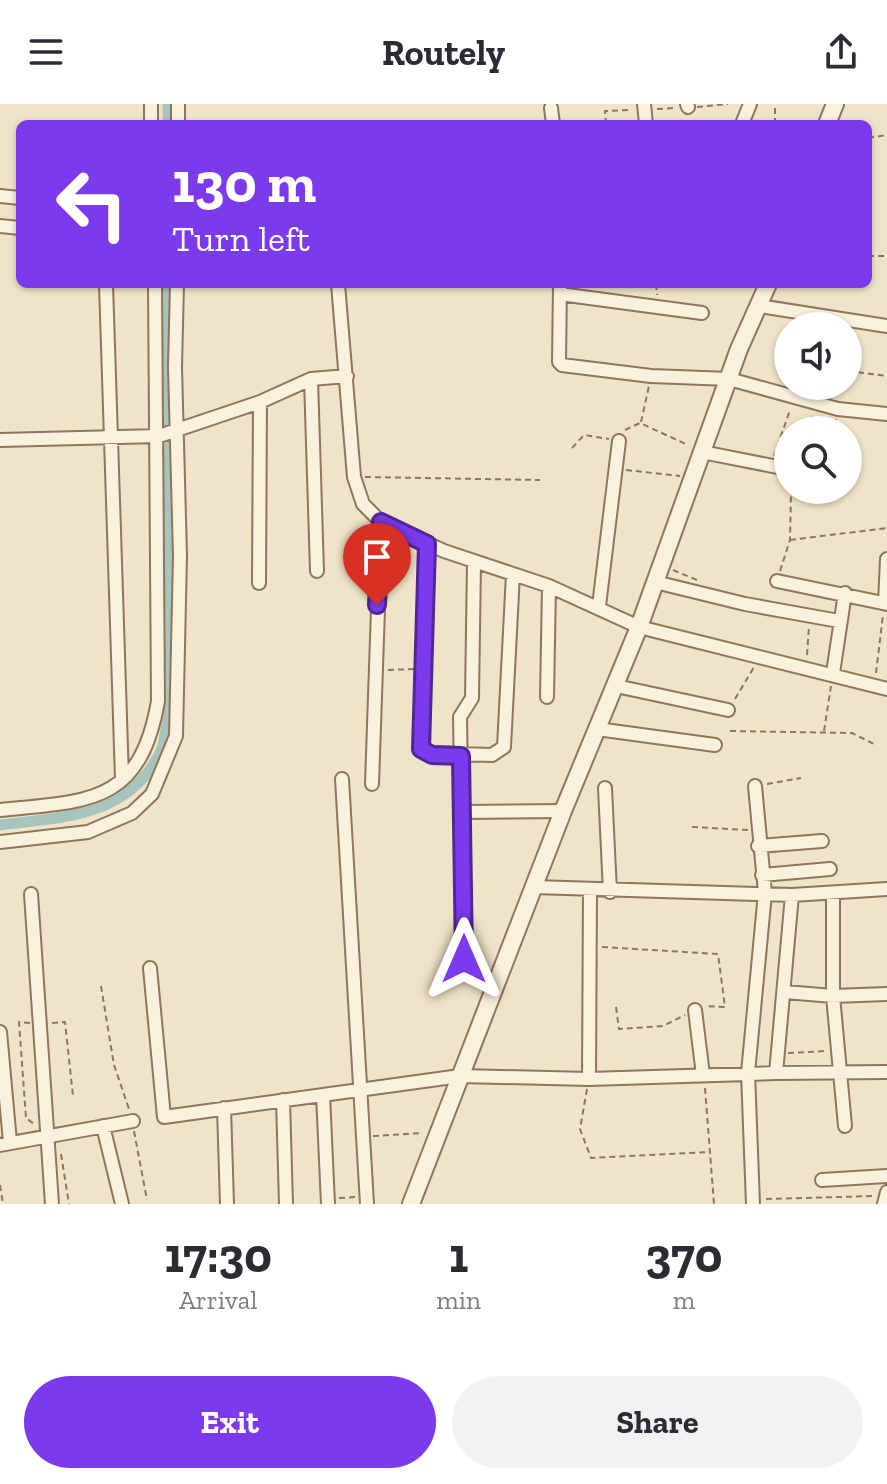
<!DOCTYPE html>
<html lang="en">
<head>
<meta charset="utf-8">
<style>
  :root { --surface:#fff; --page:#f2f2f3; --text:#2b2b33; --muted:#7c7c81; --accent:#7c3aed }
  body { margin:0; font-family:"Zilla Slab",serif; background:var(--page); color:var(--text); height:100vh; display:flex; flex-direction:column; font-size:30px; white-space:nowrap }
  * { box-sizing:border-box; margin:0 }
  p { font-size:26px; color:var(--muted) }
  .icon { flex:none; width:44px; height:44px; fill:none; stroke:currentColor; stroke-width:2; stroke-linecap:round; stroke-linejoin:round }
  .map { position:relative; height:1100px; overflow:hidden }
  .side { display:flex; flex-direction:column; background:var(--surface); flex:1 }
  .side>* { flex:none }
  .top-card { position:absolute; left:16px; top:16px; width:856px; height:168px; border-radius:12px; box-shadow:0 2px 6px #0004; background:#7c3aed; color:#fff; overflow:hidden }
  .fabs { position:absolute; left:774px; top:208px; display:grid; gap:16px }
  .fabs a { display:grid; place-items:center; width:88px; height:88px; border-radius:50%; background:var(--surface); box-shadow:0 2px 6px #0004; font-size:40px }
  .pin { position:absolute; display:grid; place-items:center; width:68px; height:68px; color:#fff; margin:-82px -34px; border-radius:50% 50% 50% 0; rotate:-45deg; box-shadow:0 0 8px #0007 }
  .pin .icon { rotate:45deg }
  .me { position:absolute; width:88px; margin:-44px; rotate:0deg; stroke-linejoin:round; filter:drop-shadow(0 0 6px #0008) }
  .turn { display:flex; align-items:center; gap:28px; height:168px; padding:0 24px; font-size:36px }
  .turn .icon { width:104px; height:104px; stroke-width:2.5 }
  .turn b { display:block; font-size:56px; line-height:68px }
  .eta { display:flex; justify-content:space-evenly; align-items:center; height:136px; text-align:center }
  .eta b { font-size:48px; font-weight:800; line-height:56px }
  .primary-button { display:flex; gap:16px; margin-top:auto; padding:16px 24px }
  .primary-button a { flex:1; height:92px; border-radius:48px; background:var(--accent); color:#fff; font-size:32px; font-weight:800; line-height:92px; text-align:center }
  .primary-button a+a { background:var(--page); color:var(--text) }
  header { display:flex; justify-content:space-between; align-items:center; height:104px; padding:0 24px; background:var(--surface); font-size:36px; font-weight:800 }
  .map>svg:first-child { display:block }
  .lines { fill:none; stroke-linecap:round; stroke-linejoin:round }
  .canal { stroke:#a9c4bc; stroke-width:11 }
  .minor-casing { stroke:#8d765c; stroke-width:16 }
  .tertiary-casing { stroke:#8d765c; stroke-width:20 }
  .path { stroke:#8d765c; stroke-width:2; stroke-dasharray:6 4; stroke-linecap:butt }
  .minor { stroke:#faf1dc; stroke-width:12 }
  .tertiary { stroke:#faf1dc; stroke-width:16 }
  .route-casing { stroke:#51269a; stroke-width:20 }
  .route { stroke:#7c3aed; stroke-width:14 }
</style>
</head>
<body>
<header><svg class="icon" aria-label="menu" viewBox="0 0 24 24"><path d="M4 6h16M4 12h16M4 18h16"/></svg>Routely<svg class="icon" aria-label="share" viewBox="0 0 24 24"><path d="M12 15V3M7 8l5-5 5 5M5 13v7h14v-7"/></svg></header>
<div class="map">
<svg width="887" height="1100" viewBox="0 0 887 1100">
  <rect width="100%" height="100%" fill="#f0e4c8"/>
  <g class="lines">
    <path class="canal" d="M168,0V20
      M0,721C63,713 128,713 160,649C166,637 166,620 169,607L168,180"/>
    <defs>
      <path id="minor" d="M644,0L646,20
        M687,0L688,3
        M551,4L553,20
        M151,20V0
        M178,20V0
        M742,20L750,0
        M0,92L20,94
        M0,122L20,124
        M106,180L122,675
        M338,180L354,373L363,400L381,418L444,447L549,482L639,523L887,585
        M560,180L559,258L562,261L651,272L729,275L838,305L887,310
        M560,190L702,209
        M759,202L887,222
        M311,275L317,467
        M0,336L159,332L260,298L311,275L347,272
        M702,348L788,365
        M427,440L421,645L425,649L492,651L504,643L513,470
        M777,477L887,500
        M655,478L745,500L839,517
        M259,479L260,298
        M885,499L887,455
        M599,502L619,337
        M833,569L845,489
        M616,582L728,606
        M547,593L549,482
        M597,625L715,641
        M342,675L367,1100
        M372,680L381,418
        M605,684L610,788
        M0,706C90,697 140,700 158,597L155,180
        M464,708L563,707
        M0,738L88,728L132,709L152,690L176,632L180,452L175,263L177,180
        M758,742L822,737
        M762,771L830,765
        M534,783L792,791L887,785
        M833,789V892L845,1022
        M31,790L52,1100
        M792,791L776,969L887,968
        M464,855L460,613L472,594L474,458
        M150,864L164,1013L460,972L589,975L776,969
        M785,888L833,892L887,890
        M695,906L703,971
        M0,928L10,1038
        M589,975L590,786
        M323,991L328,1100
        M283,996L286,1100
        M224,1004L227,1100
        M103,1022L122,1100
        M0,1041L133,1017
        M822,1076L887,1072
        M753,1100L748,969L765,789L755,682
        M884,1100L887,1088"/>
      <path id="tertiary" d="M827,20L835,0
        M411,1100L563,707L639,523L739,245L768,180"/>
    </defs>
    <use href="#minor" class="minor-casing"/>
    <use href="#tertiary" class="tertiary-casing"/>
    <path class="path" d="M697,3L728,0
      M657,5L675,4
      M606,20L605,7L631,6
      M775,20V0
      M868,34L887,31
      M868,152H887
      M656,180L657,191
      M848,267L887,272
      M641,318L649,282
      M625,326L640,319L688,341
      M806,326L812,312
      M834,326L836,315
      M572,344L584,331L609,335
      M774,352L790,306
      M626,366L680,372
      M365,373L540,376
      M790,436L887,424
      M673,466L697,476
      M780,467L790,436L791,386
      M807,551L809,522
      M388,566L414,565
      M876,569L883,511
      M735,595L754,563
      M730,627L852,629L876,641
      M824,627L831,582
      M767,680L801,674
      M692,723L748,726
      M602,843L718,850L725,903L705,902
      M101,882L114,961L129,1005
      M616,903L619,925L663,922L685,911
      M30,919L19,918L26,1014L34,1020
      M52,919L65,918L73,992
      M788,949L826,947
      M705,984L714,1100
      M587,985L580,1025L591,1054L710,1048
      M134,1027L147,1096
      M373,1032L423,1029
      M61,1050L69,1100
      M0,1081L3,1100
      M339,1094L357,1093
      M766,1095L875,1092"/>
    <use href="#minor" class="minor"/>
    <use href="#tertiary" class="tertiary"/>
  </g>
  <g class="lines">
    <defs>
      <path id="route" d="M377,501L381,418L427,440L421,645L432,651L461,652L464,855"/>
    </defs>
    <use href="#route" class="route-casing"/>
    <use href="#route" class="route"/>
  </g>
</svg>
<div class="fabs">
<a><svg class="icon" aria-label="sound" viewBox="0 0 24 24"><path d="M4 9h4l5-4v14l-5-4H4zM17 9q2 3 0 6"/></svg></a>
<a><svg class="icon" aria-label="search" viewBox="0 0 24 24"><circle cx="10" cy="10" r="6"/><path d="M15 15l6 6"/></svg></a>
</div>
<div class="pin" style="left:377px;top:501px;background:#d93025"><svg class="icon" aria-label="arrive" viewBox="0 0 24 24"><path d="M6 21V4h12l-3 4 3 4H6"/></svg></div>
<svg class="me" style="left:464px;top:855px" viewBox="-20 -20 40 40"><path d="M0-17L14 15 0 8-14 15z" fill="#7c3aed" stroke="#fff" stroke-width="4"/></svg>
<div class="top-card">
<div class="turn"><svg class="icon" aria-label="left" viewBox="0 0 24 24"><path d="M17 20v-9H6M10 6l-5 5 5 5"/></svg><div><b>130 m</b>Turn left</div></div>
</div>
</div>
<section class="side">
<div class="eta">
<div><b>17:30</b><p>Arrival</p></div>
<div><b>1</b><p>min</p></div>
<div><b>370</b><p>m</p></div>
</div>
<div class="primary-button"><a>Exit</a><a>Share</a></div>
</section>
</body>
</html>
